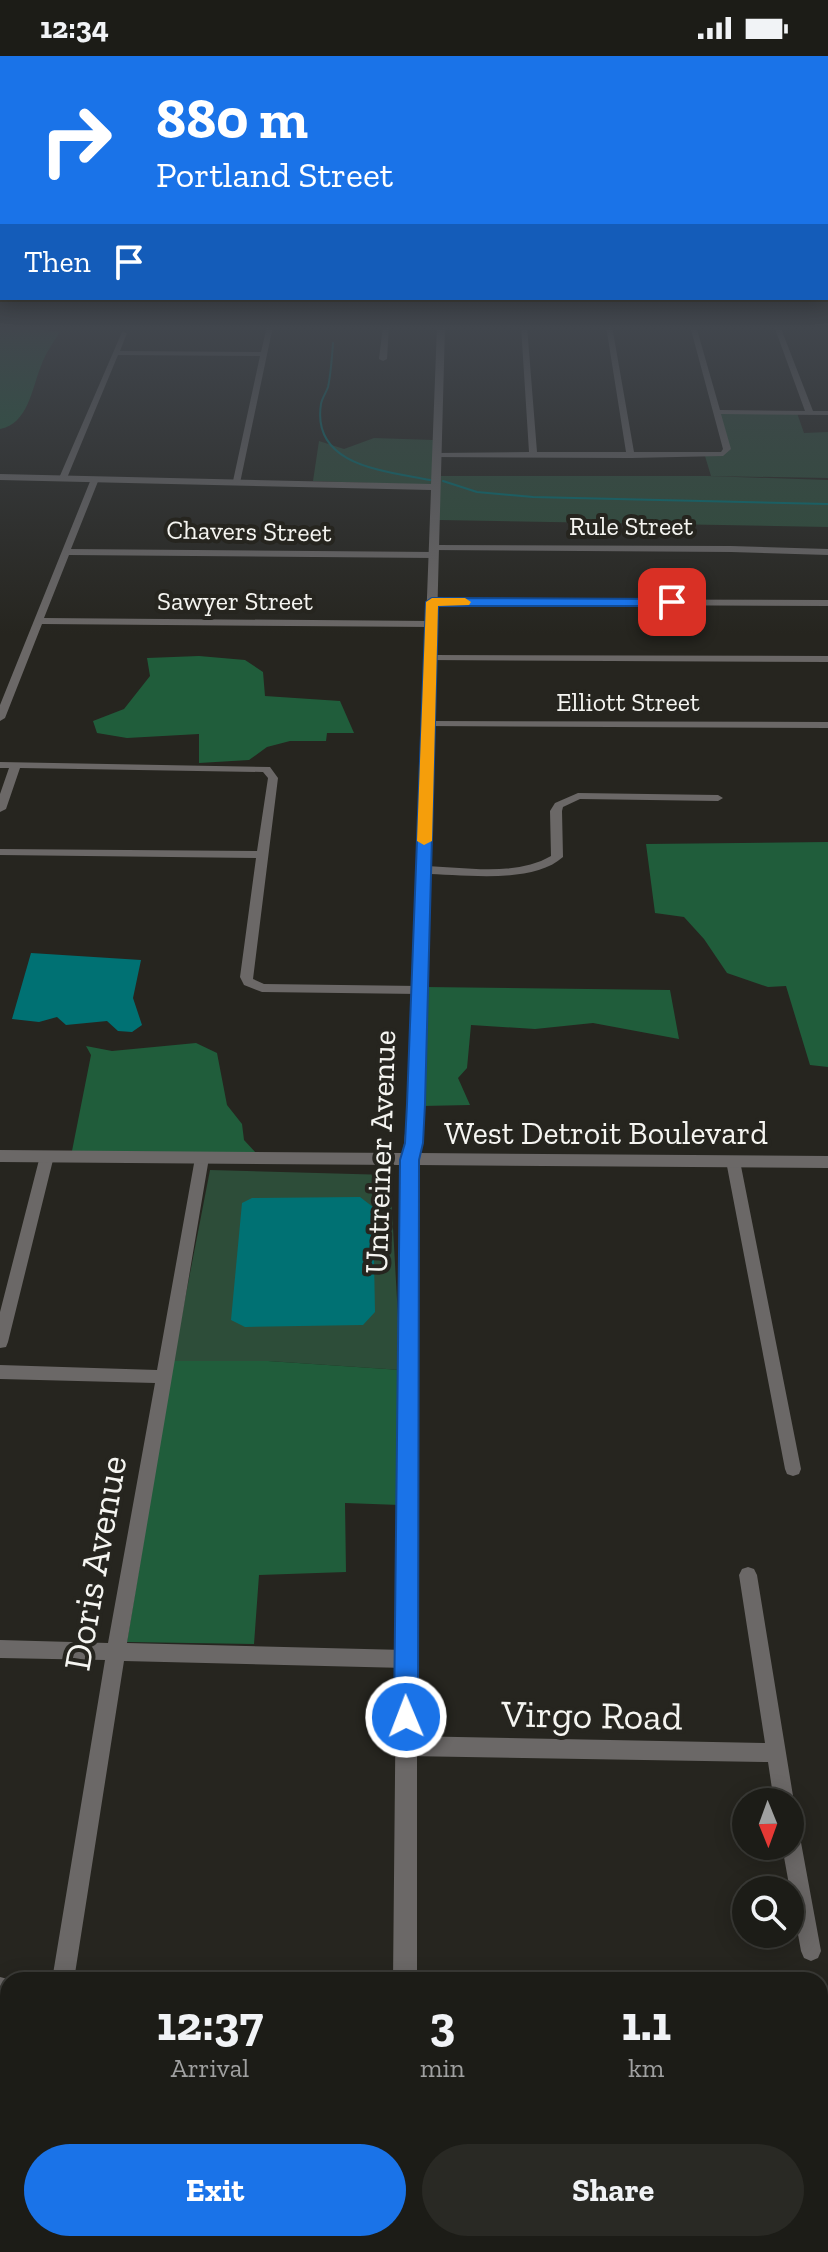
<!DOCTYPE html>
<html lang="en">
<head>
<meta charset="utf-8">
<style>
  :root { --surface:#1c1c17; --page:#292924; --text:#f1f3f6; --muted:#a0a1a1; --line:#3a3a36; --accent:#1a73e8 }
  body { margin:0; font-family:"Zilla Slab",serif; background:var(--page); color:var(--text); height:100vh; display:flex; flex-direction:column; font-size:30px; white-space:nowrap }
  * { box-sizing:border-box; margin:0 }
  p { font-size:26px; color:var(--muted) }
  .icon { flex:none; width:44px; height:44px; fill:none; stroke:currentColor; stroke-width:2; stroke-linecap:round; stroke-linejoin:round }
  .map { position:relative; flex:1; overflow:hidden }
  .panel { position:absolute; left:0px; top:1916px; width:828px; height:280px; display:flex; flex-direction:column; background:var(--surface); border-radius:24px 24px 0 0; box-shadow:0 4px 20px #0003,0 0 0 2px var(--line) }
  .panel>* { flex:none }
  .guide { position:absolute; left:0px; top:0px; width:828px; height:244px; box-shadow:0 4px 20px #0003,0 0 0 2px var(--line); background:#1a73e8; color:#fff; overflow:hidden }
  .needle { width:52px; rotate:179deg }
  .fabs { position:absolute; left:732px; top:1732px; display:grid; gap:16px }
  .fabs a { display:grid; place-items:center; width:72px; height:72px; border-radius:50%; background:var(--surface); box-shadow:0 4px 20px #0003,0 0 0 2px var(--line); font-size:40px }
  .pin { position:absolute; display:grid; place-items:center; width:68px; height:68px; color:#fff; margin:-34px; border-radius:16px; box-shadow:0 4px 12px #0006 }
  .me { position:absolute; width:88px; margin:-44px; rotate:359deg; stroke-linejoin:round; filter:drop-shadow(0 0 6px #0008) }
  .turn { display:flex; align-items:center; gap:28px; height:168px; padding:0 24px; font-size:36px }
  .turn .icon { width:104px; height:104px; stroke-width:2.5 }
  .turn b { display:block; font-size:56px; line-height:68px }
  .then { display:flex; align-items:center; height:76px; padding:0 24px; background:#0003; gap:16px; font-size:30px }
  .eta { display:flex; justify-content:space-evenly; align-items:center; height:136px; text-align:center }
  .eta b { font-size:48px; font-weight:700; line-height:56px }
  .cta { display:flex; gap:16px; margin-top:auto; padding:16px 24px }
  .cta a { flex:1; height:92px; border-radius:48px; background:var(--accent); color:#fff; font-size:32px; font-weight:700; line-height:92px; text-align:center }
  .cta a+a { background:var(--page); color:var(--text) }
  .status { display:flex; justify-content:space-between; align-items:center; height:56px; padding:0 40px; background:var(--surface); direction:ltr }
  .status svg { height:22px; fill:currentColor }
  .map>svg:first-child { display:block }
  .education { fill:#38281e }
  .green { fill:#2d4d39 }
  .forest { fill:#205d3b }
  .water { fill:#007173 }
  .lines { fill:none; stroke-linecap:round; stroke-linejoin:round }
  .stream { stroke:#007173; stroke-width:2 }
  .minor { fill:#6b6867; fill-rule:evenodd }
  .tertiary { fill:#6b6867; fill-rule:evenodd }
  .route { fill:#1a73e8; stroke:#114b97; stroke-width:2 }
  .slow { fill:#f59e0b }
  .labels { text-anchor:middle; stroke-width:8; stroke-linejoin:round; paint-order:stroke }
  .far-street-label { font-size:26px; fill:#f5f5f1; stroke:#26251f }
  .street-label { font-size:32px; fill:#f5f5f1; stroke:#26251f }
  .near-street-label { font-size:38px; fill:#f5f5f1; stroke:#26251f }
</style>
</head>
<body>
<div class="status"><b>12:34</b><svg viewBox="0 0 49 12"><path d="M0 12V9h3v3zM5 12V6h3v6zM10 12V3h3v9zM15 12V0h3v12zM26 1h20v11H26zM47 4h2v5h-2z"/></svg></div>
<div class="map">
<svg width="828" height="2196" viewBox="0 0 828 2196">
  <rect width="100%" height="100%" fill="#26251f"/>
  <path class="education" d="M52,270H268L267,274H50Z"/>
  <path class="green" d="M717,356L797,357L804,377L828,376V422L711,420L705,400L726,396Z
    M374,382L434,384L432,429L313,425L319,385L344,393Z
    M440,420H707L828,424V471L439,464Z
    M210,1114L390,1119L401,1314L268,1305H173Z"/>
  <path class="forest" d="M8,270H50L48,275L60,276C53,287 45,298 41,310C32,332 28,368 0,373V272Z
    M199,600L245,604L263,616L265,640L340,645L354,677H327L326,685H290L267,691L249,704L199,707V678L127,682L97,677L93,665L124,653L150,620L147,602Z
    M828,786V1011L810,1009L786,930L768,931L727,917L704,883L684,861L655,857L646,788Z
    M425,931L670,934L679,983L593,967L535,973L471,969L467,1012L458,1022L470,1049L422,1050Z
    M196,987L217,997L227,1049L242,1068L244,1084L256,1097L72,1095L91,999L86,990L112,995Z
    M173,1305H268L401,1314L400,1449L345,1447L346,1516L259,1519L254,1588L127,1586Z
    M820,1993H828V2147H820Z
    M820,2177H828V2196H416V2188H820Z"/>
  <path class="water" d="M31,897L141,904L133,942L142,969L132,976L118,975L107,965L66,969L57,961L39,966L12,963Z
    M360,1141L373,1151L375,1256L363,1269L245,1271L231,1264L242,1147L252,1142Z"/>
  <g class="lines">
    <path class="stream" d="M333,287C332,302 331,317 328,331C326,337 322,342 321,348C311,411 387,415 430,424
      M443,425L477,436L533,441L828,448"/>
    <path class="minor" d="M267,270H273L240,427L233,425L260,300L118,299L67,422L60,424L59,422L122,276L127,277L120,295L261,296Z
      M383,270H389L387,303L383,305L379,303Z
      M521,270H527L537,396H626L606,270H612L634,396H721L723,393L690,270H696L720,354L805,355L774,270H780L813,355H828V359L721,358L731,393L723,400L631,402L434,401V397H437L529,396Z
      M95,421L99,423L71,493L434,496L438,499L434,502L69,499L44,562L432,565L437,568L432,571L42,568L5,662L0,665V649L91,423Z
      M434,489L731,490L828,493V499L731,496L431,494L430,492Z
      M432,543L828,544V550L429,548V544Z
      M431,599L828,600V606L428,604L426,602Z
      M429,665L828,666V672L425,670V666Z
      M0,706L270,711L278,722L253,923L264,928L419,930L425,934L419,938L262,936L244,929L240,921L256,802L0,799V793L257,795L268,722L263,716L20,712L6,753L0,756V738L9,712H0Z
      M578,737L718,739L723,742L718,745L580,743L563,751L562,755L563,801C532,829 462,818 423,818L417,814L423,810C464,811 515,821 551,800L550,755L555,747Z
      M47,1095L54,1100L8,1286L6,1291L0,1292V1256L40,1100Z
      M202,1097L209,1102L127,1587L405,1594L411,1597L414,1603L411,1609L405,1612L124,1605L74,1924H52L105,1604L0,1602V1584L108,1587L155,1327L0,1323V1309L157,1314L195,1102Z
      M733,1100L740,1105L801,1413L799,1418L793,1420L787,1418L785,1413L726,1105Z
      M748,1511L754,1513L757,1519L794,1746L791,1753L790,1746H774L768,1706L406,1700L399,1697L396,1690L399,1683L406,1680L765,1687L739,1519L742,1513Z
      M790,1771L797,1774L800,1781L821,1895L818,1902L811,1905L804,1902L801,1895L782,1790H790Z
      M0,1921L12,1924H8V1944L0,1943Z
      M820,2150H828V2174H820Z
      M8,2186L31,2188L30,2196H6Z"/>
    <path class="tertiary" d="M437,270H445L424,1048L419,1097L828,1100V1112L417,1109V1924H393L401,1109L0,1106V1094L403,1097L408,1048L431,434L0,424V418L431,428Z
      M392,2188H418V2196H392Z"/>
  </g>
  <linearGradient id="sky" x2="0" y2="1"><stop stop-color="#151411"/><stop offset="0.47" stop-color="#41464d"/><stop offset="1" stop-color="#41464d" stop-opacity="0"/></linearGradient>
  <rect width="828" height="578" fill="url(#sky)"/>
  <path class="route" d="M432,542L672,543L678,546L672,550H438L425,1048L423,1087L419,1104L418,1661L415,1669L406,1673L398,1669L394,1661L400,1104L405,1087L407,1048L426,546Z"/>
  <path class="slow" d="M465,542L471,546L469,549L438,550L432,785L424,789L417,785L426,546L432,542Z"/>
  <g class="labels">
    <g class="far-street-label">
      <text x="631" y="479">Rule Street</text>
      <text transform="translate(249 475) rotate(1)" y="9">Chavers Street</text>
      <text x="235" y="554">Sawyer Street</text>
      <text x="628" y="655">Elliott Street</text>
    </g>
    <g class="street-label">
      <text x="606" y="1088">West Detroit Boulevard</text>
      <text transform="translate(380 1096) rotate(-88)" y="11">Untreiner Avenue</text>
    </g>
    <g class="near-street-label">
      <text transform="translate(95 1507) rotate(-80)" y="13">Doris Avenue</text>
      <text transform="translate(592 1659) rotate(1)" y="13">Virgo Road</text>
    </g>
  </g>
</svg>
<div class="fabs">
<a><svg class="needle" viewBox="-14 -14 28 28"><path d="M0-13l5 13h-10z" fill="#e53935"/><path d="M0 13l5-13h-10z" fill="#a0a1a1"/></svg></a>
<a><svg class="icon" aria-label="search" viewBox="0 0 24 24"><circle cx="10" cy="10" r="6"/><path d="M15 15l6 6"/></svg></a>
</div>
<div class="pin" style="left:672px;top:546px;background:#d93025"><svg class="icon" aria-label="arrive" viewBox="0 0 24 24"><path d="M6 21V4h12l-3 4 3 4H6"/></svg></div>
<svg class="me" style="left:406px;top:1661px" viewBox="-20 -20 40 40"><circle r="17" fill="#1a73e8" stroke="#fff" stroke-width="3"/><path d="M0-11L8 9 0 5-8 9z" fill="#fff"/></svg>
<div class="guide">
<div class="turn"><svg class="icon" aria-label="right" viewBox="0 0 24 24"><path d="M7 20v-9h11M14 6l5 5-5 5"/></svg><div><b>880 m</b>Portland Street</div></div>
<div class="then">Then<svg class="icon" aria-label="arrive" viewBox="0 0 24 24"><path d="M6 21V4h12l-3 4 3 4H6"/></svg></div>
</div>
<section class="panel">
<div class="eta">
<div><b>12:37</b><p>Arrival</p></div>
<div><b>3</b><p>min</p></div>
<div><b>1.1</b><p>km</p></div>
</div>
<div class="cta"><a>Exit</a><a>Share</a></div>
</section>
</div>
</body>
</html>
